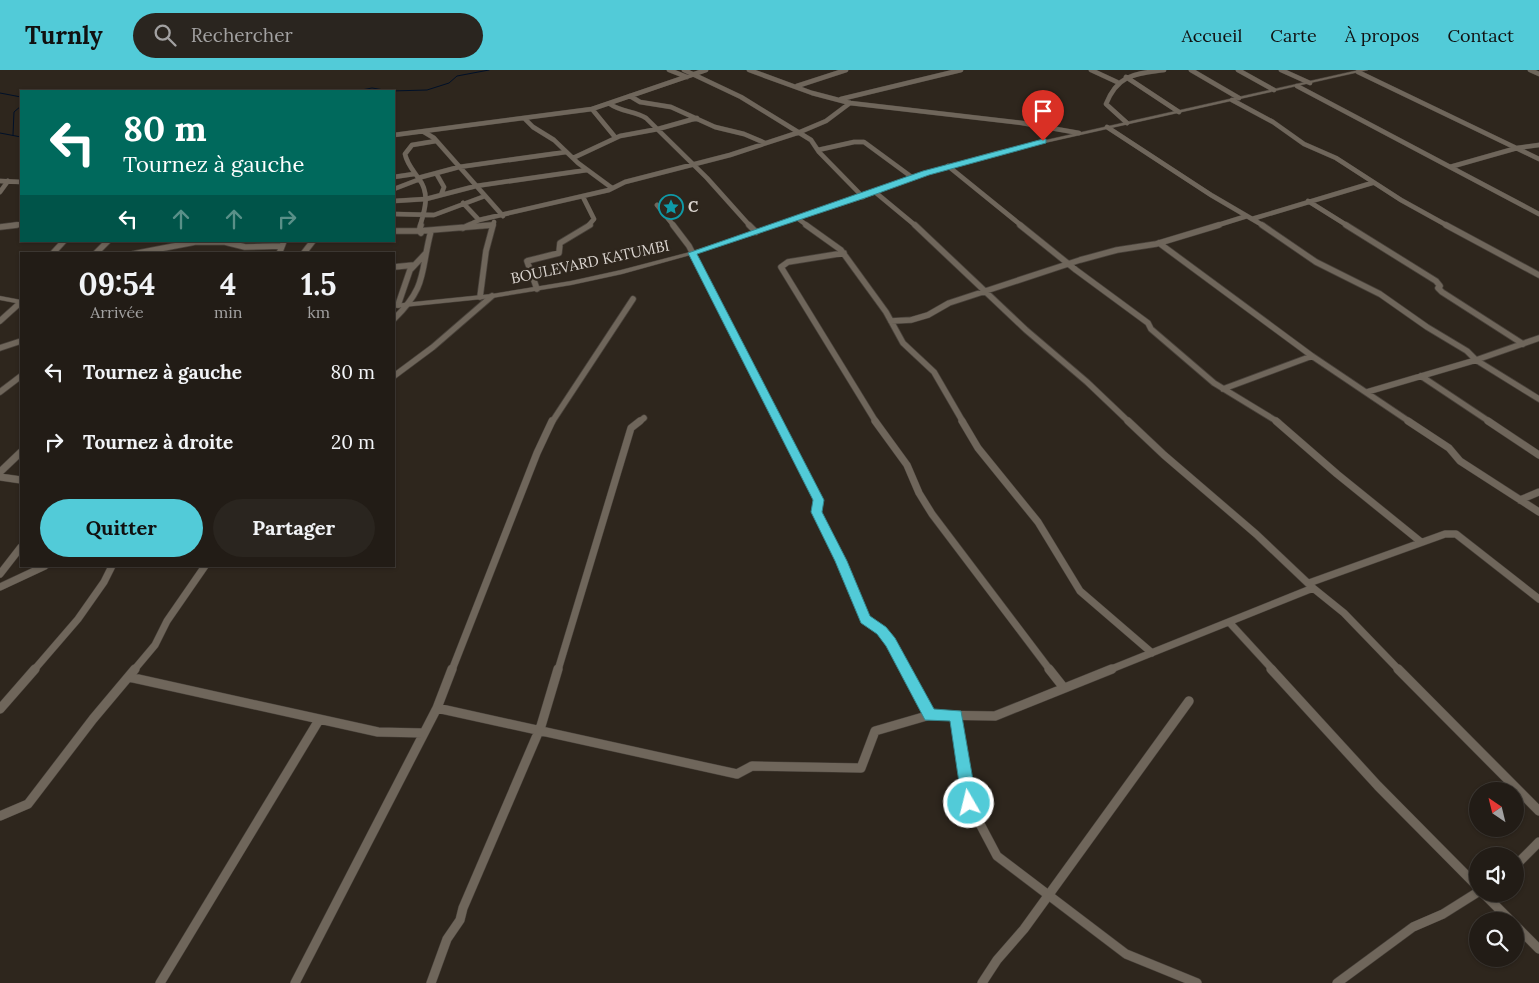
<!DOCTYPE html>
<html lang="fr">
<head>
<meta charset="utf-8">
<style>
  :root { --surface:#221c16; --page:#2a251f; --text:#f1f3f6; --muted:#a2a1a1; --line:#3f3a35; --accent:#52cbd8 }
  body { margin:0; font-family:Lora,serif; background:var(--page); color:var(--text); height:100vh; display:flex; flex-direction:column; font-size:19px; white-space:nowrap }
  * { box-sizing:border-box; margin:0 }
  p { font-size:16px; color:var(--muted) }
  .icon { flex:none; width:28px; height:28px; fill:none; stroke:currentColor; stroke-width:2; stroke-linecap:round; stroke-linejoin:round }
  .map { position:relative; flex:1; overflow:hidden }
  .side { position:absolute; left:20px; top:182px; width:375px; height:315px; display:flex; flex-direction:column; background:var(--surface); border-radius:0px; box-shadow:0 1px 4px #0004,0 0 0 1px var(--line) }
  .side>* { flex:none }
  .guide { position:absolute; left:20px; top:20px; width:375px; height:152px; border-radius:0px; box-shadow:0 1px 4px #0004,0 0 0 1px var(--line); background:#00695c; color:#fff; overflow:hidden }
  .needle { width:32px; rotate:325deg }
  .tools { position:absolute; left:1469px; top:712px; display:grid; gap:10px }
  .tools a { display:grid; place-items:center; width:55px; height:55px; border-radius:50%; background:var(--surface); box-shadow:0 1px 4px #0004,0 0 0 1px var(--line); font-size:25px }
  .pin { position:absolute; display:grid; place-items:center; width:42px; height:42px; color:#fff; margin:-51px -21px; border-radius:50% 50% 50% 0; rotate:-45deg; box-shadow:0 0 5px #0007 }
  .pin .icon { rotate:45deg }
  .me { position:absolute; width:55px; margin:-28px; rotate:352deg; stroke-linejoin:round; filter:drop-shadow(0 0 4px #0008) }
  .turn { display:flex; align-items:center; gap:18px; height:105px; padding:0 20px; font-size:22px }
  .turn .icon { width:65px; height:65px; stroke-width:2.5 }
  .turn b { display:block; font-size:35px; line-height:42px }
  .lanes { display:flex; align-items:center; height:48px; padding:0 20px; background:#0003; justify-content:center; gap:25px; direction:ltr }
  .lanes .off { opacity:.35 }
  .eta { display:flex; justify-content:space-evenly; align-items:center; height:85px; text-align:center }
  .eta b { font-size:30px; font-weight:700; line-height:35px }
  .button { display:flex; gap:10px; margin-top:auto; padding:10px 20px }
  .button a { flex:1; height:58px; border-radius:30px; background:var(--accent); color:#111; font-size:20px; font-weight:700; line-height:58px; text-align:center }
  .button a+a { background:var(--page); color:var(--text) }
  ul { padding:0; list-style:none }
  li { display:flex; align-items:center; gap:15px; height:70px; padding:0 20px }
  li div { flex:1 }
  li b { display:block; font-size:19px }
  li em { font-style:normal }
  header { display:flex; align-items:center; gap:30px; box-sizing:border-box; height:70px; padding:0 25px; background:var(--accent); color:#111 }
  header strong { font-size:24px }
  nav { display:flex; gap:28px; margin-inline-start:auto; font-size:18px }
  .search { width:350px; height:45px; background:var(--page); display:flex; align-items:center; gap:12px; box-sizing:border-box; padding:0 18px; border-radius:28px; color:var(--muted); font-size:19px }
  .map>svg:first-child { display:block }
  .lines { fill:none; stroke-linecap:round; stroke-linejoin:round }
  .stream { stroke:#001028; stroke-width:1 }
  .minor-far3-casing { stroke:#49423b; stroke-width:5 }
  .minor-far2-casing { stroke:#49423b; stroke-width:7 }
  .minor-far1-casing { stroke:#49423b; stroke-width:8 }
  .minor-casing { stroke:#49423b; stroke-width:10 }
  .tertiary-casing { stroke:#49423b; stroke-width:1 }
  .minor-far3 { stroke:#6f665b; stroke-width:4.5 }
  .minor-far2 { stroke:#6f665b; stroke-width:5.5 }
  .minor-far1 { stroke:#6f665b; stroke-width:7 }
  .minor { stroke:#6f665b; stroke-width:9 }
  .tertiary { fill:#6f665b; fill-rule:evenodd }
  .route { fill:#52cbd8; stroke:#35848c }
  .labels { text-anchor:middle; stroke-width:4.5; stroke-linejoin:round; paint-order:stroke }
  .far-poi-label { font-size:15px; font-weight:bold; fill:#dbd5d0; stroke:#2e261d; text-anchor:start }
  .far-street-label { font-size:15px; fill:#dbd5d0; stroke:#2e261d }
</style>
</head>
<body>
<header>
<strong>Turnly</strong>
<div class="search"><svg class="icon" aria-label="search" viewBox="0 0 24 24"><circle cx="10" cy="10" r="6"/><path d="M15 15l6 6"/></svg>Rechercher</div>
<nav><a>Accueil</a><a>Carte</a><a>À propos</a><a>Contact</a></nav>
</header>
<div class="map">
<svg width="1539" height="913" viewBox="0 0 1539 913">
  <rect width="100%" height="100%" fill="#2e261d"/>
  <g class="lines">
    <path class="stream" d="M356,21L372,18L391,21L427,20L449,13L457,6L489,0
      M0,23L21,27
      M0,63L21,67
      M13,65L14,42L21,36"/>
    <defs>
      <path id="minor-far3" d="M669,0L687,7
        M684,0L741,27L811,70L819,82L863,127
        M749,0L812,23L850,33L1022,53L1079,63
        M1091,0L1117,12
        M1191,0L1239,28
        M1238,0L1274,20
        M1281,0L1310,13
        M1530,0L1539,4
        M1358,2L1539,89
        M1126,7L1179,42
        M797,16L846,0
        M1297,16L1539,144
        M630,26L640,32L671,37L715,57L744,64L765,73
        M841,29L961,0
        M1232,30L1273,52L1304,74L1336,88L1401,130L1448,156
        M610,34C621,42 635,41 646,48L707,108L750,156
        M592,39L615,67
        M525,49L533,57L554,70L578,93L612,118
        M1127,53L1106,34C1118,4 1135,4 1164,0
        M1107,57L1211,125L1264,156
        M424,62L434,68L503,146
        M394,65L592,39L706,0
        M818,80L854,72H864L913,108
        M573,88L620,66L658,59L697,48
        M948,96L1022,156
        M1450,97L1517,78L1539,75
        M436,103L444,117L441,125
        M394,107L414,104
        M418,108L459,97L566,82
        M0,111L21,112
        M394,119L420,109
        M0,122L8,111
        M875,122L916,156
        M583,127L594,149L588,156
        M394,131L426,129L476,116L587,100
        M1308,131L1348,156
        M463,133L479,150
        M657,135L674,156
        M394,144L434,145L485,126
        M797,148L808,156
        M1252,149L1372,113
        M8,156L21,154
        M420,156C425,140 430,123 419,109C413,100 407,94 405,84L412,75L436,71
        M467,156L479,150L609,120L625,112L730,85L800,62L826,51L850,33
        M482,156L492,155
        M493,156L494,152
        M1215,156L1247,146"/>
      <path id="minor-far2" d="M421,155L419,161L492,155
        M673,155L689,176L778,352
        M749,155L756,162
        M806,155L841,180L886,242L903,273L934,302L963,352
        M915,155L1026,260L1087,312L1129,352
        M1020,155L1076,200L1148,253L1151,259L1214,313L1278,352
        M1262,155L1316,192L1380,224L1427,257L1467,281L1476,290L1539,329
        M1346,155L1436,211L1440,216L1438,218L1442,222L1523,274
        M1446,155L1539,205
        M0,157L17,155
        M463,158L470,155
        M394,161H419L421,163
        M1159,173L1312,286L1410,352
        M844,183L788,192L781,197L876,352
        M52,184L64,171
        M95,184L108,171
        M133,184L195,172H225L245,177L282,176
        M279,184L284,171
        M303,184L313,171
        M394,197L414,195
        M537,219L527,191L559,183L560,173L590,155
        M480,227L486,181L493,155
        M398,235L410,200L426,183
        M394,249C428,216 420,202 431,161
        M0,251L21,232
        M891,251L911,250L928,245L949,233L1080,190L1117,180L1156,174L1219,155
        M0,278L21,271
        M394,306L433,277L492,226
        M1421,306L1490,352
        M1223,319L1312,286
        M0,322L21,306
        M1367,322L1476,290L1539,268
        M552,352L633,229
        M639,352L644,348"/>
      <path id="minor-far1" d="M778,351L818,430L816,442L841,491L866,549L882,561L905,600
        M875,351L907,395L919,423L932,444L1050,600
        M962,351L978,378L1038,452L1080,521L1152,583
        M1128,351L1164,385L1256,464L1313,518L1344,543L1399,600
        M1276,351L1337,404L1421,472
        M1408,351L1449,378L1460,391L1539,442
        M1488,351L1539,385
        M0,402L21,382
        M0,407L21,410
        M1520,430L1539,422
        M0,504L21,477
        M1309,513L1445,464H1456L1539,529
        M0,517L45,496
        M1229,552L1273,600
        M34,600L78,549L104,512L112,496
        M134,600L155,575L167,551L205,496
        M452,600L537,383L552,351
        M558,600L631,358L640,351
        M1109,600L1313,518"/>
      <path id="minor" d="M905,599L930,645
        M1049,599L1064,618
        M1271,599L1378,716L1478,817
        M1398,599L1539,741
        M129,607L378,662L423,663
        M437,638L737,704L752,696L861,698L875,661L930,645L995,646L1112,599
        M0,639L35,599
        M956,646L969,733L997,786L1126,884L1197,913
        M0,746L28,734L93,649L135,599
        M1515,796L1539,772
        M1484,824L1511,851
        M1515,855L1539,879
        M160,913L319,650
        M295,913L437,638L452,599
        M431,913L447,869L460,850L463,838L541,656L558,599
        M982,913L997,890L1024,859L1189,631
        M1337,913L1413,857L1443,844L1478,822"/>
      <path id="tertiary" d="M1359,0H1368L1000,83L928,104L865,128L694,184L622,204L571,215L492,228L394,238V234L492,224L571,211L621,200L690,182L861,126L924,102L997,81Z
        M0,226L21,230V234L0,230Z"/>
    </defs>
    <use href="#minor-far3" class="minor-far3-casing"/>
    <use href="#minor-far2" class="minor-far2-casing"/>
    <use href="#minor-far1" class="minor-far1-casing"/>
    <use href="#minor" class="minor-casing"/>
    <use href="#tertiary" class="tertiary-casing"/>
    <use href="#minor-far3" class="minor-far3"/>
    <use href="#minor-far2" class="minor-far2"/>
    <use href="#minor-far1" class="minor-far1"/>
    <use href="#minor" class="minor"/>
    <use href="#tertiary" class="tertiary"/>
  </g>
  <path class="route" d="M1043,69H1046V73L929,105L865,128L697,184L824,430L822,442L847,491L870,546L886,557L895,568L934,639L961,641L977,733L974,738L969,740L964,738L962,733L950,651L925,650L886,576L877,564L861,553L835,491L811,442L813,430L688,183L923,101Z"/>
  <defs>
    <symbol id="sight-ring" viewBox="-11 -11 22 22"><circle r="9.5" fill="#2e261d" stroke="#0f9aa8" stroke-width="1.5"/><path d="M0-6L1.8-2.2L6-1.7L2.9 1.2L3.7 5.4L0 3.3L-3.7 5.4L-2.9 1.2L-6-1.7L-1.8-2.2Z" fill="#0f9aa8"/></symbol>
  </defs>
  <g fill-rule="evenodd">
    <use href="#sight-ring" x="657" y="123" width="28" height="28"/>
  </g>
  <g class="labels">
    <g class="far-poi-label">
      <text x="688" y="142">C</text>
    </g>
    <g class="far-street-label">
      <text transform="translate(590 192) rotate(-12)" y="5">BOULEVARD KATUMBI</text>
    </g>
  </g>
</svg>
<div class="tools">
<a><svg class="needle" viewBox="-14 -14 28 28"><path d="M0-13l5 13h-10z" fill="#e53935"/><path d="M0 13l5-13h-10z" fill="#a2a1a1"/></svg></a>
<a><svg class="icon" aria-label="sound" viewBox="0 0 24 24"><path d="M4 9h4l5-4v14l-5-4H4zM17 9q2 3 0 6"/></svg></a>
<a><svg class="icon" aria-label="search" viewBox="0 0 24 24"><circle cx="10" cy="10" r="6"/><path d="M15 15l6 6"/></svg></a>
</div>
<div class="pin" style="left:1043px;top:71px;background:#d93025"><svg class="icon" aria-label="arrive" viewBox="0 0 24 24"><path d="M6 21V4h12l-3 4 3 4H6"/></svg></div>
<svg class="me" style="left:969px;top:733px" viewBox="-20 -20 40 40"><circle r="17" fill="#52cbd8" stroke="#fff" stroke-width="3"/><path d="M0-11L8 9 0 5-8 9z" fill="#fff"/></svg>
<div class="guide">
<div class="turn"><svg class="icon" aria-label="left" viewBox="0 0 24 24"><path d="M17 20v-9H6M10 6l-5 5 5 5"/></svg><div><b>80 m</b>Tournez à gauche</div></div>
<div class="lanes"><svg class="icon" aria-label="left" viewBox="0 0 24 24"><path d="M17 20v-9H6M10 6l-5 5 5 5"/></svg><svg class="icon off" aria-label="ahead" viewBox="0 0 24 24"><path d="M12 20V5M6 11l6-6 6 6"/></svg><svg class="icon off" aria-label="ahead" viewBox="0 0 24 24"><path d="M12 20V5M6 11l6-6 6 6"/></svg><svg class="icon off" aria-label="right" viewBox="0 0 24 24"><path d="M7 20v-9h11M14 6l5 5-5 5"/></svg></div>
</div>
<section class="side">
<div class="eta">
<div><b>09:54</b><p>Arrivée</p></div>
<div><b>4</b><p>min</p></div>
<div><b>1.5</b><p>km</p></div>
</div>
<ul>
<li><svg class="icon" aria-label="left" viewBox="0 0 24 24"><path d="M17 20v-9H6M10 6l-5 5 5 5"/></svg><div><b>Tournez à gauche</b></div><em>80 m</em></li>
<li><svg class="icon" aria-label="right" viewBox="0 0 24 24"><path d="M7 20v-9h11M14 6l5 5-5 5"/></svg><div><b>Tournez à droite</b></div><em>20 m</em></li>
</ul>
<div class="button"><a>Quitter</a><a>Partager</a></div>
</section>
</div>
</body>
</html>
